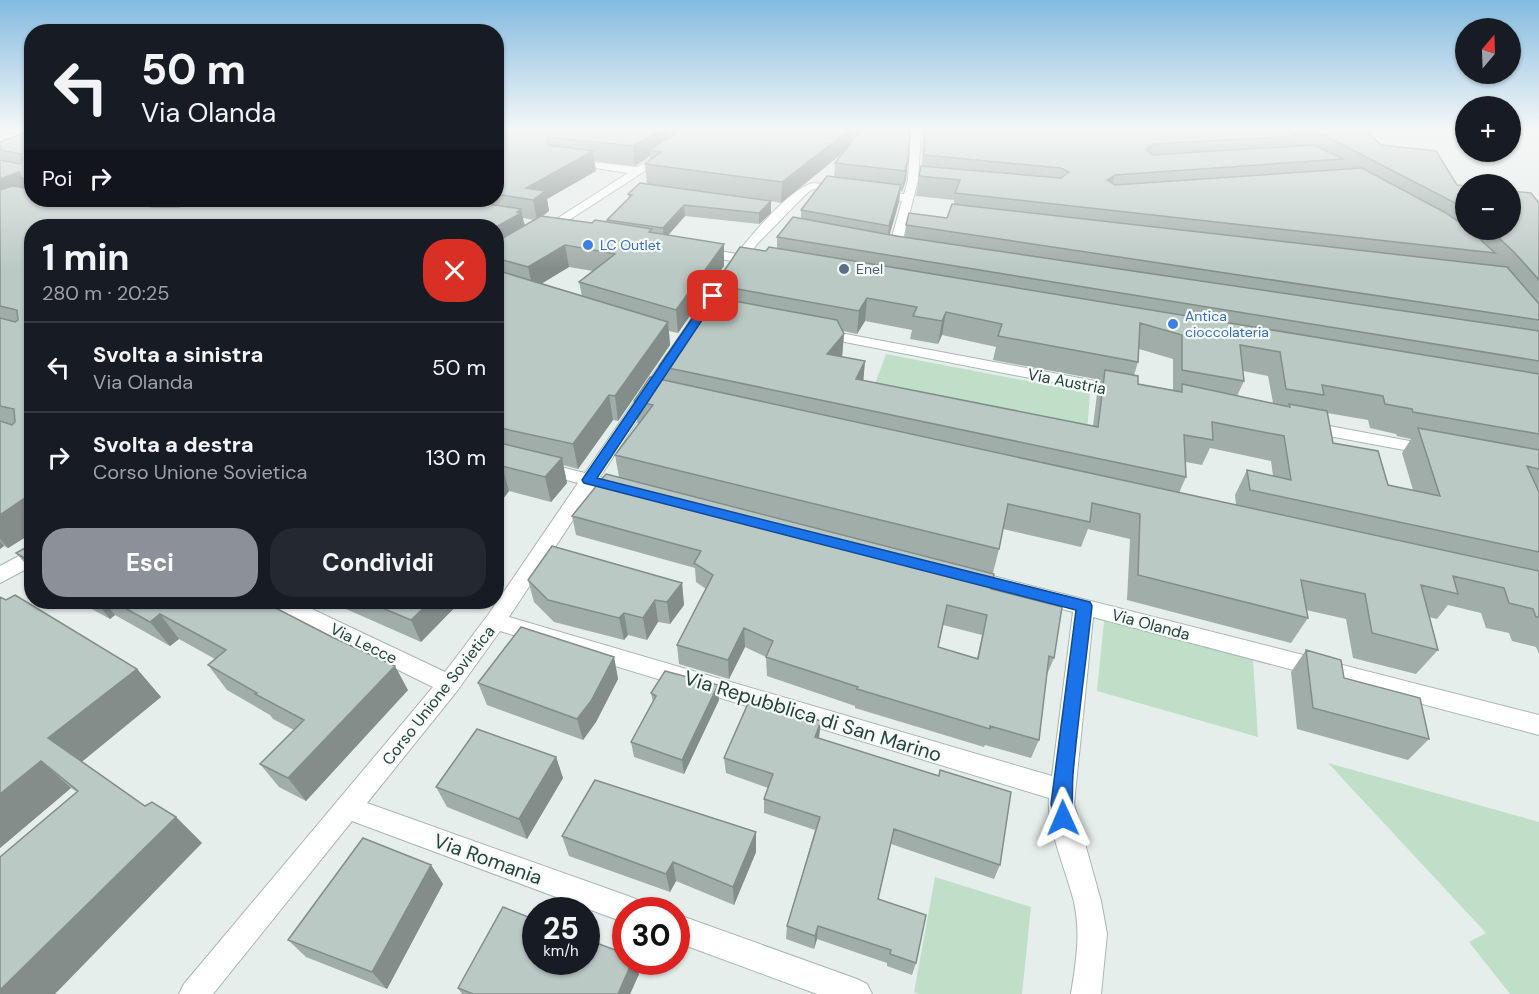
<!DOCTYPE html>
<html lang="it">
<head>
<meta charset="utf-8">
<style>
  :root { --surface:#171b24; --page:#242831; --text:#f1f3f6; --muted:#9ea1a6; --line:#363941; --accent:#8c9099 }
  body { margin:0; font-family:"DM Sans",sans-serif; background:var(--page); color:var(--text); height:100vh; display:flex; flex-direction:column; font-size:22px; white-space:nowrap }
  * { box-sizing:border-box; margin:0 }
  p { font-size:20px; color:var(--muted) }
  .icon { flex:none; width:33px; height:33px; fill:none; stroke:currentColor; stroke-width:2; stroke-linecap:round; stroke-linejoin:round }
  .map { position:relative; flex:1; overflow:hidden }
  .panel { position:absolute; left:24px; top:219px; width:480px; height:390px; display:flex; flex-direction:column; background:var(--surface); border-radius:24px; box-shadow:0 2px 4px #0004 }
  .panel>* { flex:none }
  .guide { position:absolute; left:24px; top:24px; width:480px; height:183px; border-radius:24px; box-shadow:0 2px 4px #0004; background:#171b24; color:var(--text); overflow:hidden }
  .needle { width:39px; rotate:19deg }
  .tools { position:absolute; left:1455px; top:18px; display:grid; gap:12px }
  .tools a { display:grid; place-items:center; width:66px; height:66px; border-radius:50%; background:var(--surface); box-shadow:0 2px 4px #0004; font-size:30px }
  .speed { position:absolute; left:522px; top:897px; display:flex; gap:12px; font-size:30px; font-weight:700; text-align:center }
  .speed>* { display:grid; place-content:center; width:78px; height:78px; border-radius:50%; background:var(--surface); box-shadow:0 2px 4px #0004; line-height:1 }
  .speed small { font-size:15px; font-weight:400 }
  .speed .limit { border:9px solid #d22; background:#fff; color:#111 }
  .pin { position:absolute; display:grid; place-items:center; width:51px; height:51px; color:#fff; margin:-26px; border-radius:12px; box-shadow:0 3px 9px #0006 }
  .me { position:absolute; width:66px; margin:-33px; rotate:359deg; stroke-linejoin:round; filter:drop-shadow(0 0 4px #0008) }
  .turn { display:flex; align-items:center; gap:21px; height:126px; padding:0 18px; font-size:27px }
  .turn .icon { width:78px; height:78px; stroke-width:2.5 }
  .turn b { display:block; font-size:42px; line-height:51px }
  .then { display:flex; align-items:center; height:57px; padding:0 18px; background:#0003; gap:12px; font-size:22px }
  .round { display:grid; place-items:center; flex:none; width:63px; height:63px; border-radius:24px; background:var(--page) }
  .summary { display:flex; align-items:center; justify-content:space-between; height:102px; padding:0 18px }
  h1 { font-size:36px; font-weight:700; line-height:45px }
  .action { display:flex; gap:12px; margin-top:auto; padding:12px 18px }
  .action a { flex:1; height:69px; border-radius:24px; background:var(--accent); color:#fff; font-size:24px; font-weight:700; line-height:69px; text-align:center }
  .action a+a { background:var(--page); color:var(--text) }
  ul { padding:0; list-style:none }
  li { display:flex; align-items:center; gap:18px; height:90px; padding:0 18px; border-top:2px solid var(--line) }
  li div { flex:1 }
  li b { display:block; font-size:22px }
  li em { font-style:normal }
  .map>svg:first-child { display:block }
  .green { fill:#bfdfc9 }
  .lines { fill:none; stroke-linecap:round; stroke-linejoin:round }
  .minor-casing { stroke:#a8b7b2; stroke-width:2 }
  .tertiary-casing { stroke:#a8b7b2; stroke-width:2 }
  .minor { fill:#fff; fill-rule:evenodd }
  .tertiary { fill:#fff; fill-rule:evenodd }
  .wall { fill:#a1ada9; fill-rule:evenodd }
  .shaded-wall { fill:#838d89 }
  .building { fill:#bbc9c4; stroke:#838d89; stroke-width:1.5; fill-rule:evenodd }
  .route { fill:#1a73e8; stroke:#114b97; stroke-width:1.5 }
  .shop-dot { fill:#3f7fe0; stroke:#f6fbf9; stroke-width:2 }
  .service-dot { fill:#5c6f8a; stroke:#f6fbf9; stroke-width:2 }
  .labels { text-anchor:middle; stroke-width:4.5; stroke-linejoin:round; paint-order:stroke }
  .far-shop-label { font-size:14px; fill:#366cbe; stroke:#f6fbf9; text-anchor:start }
  .far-service-label { font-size:14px; fill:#4e5e75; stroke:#f6fbf9; text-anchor:start }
  .street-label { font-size:16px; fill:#24413a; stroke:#f6fbf9 }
  .near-street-label { font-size:20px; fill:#24413a; stroke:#f6fbf9 }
</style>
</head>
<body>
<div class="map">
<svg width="1539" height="994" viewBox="0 0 1539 994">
  <rect width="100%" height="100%" fill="#e6eeeb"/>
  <path class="green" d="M886,354L1090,393L1086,447L868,402Z
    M1104,621L1253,660L1258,737L1097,691Z
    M1328,763L1539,822V994H1510L1469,942L1486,933Z
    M935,877L1031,907L1022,994H919L914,992Z"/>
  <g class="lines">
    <defs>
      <path id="minor" d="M696,130H708L546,235L542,236L536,232L628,173L570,164L565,161L566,159L637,167Z
        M911,130H921L918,180L900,251L894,255L888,251L902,201L875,197L869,194L875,191L904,194L908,180Z
        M813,183L841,186L846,189L841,192L813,189L806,194L757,244L704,319H694L692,316C712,285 779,191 813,183Z
        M819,329L1122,386L1130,391L1122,396L814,336L812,333Z
        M672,353L679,357L600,477L605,479L608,483L605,487L594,488L509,617L1052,776L1073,612L962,582L959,577L962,572L969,570L1539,715V735L1093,617L1074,804L1101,901L1107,934L1101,994H1071C1076,962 1081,934 1074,902C1067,873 1046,825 1049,798L500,631L457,691L367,803L628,896L638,900L642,910H626V923L352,821L213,994H179L184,984L433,687L272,608L269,602H297L445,672L488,615L578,483L496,462V451L585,473L667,354Z
        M1308,422L1431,445L1437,446L1439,450L1437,454L1431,455L1302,431L1300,427Z
        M32,549V566L0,583V566Z
        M676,914L857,979L867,984L872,994H817L676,942Z"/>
      <path id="tertiary" d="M0,132L32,138V144L0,138Z
        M700,248L756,257L762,261L756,265L696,255L694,252Z"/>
    </defs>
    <use href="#minor" class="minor-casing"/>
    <use href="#tertiary" class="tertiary-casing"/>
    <use href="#minor" class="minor"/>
    <use href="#tertiary" class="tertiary"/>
  </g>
  <path class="wall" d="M27,130H32V200H496V130H910L906,180L902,192L900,191L899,202L890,234L905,237L906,225L947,218L954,204V200L916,196L919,176L922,166L923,130H1366L1381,145L1457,185L1466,186V230H1510L1539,203V654L1536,647L1512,641L1509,633L1486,628L1481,613L1448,605L1437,619L1429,617L1438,650L1416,674L1353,658L1346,619L1306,610L1308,618L1291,643L1127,600L1130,539L1088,529L1081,547L1003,529L999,549L993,573L991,589L1054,658L1046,677L1039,740L1031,758L985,745L984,747L855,708V706L767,676L766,657L745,647L729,679L679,664L677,645L706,589L696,582L695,568L576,535L572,516L619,477L615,455L638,425L634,401L661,380L659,366L715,297V285L766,251L777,249V237L801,218V210L834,177L835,163L843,153L781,203L771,201V213L759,224L685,216L668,235L724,244V266L678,333L669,331L670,345L618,421L613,420L578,469L563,465L567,483L551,502L509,491L496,508V226H32L26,537L8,548L4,546L0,549V142L30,131ZM650,156V160L645,164L647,184L771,201L628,194L629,198L607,220V222L592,223L543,216L549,211L547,199L596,171L594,161L635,166ZM523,218L534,220L525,225ZM569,267L593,271L579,282L582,296L541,283ZM865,321L912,330L910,339L938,344L942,335L996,347L993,360L1101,380L1097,394L1093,426L863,381L865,361L842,357L844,334L843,331L857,334ZM1139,349L1173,359V390L1138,384L1134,375L1138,362ZM1243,371L1268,376L1273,403L1237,396L1244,381ZM1327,413L1368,420L1370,428L1396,434L1397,436L1411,439L1402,453L1413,490L1388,485L1333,443ZM1210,448L1271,461L1273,476L1247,470L1235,495L1236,505L1179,493L1186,477V462L1202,465ZM943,625L982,635L977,658L938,647Z
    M32,544V571L16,553Z
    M528,580L682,583L684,605L670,624L658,622L647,640L628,635L624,640L554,622L534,602Z
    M6,600L137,669L161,697L82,761L145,806L176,817L202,843L77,792L71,788L0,848Z
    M79,602H264L408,690L306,801L279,787L260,764L294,730L273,719L270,715L227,690L208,665L215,659L179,639L170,646L115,615L110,619Z
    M330,602H460L421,642Z
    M1306,650L1344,678L1429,739L1408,760L1297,729L1291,672Z
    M614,657L618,679L596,722L583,740L487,705L478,683Z
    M651,693L719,700L684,774L634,757L631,742L653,702Z
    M821,721L819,739L1000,865L994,879L891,844L878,899L916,963L912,975L887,966V963L817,939L814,949L786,939L787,926L815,830L764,813V799L768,788L726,773L724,758Z
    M556,757L563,778L527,839L447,807L436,787Z
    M562,836L756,852L734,905L676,881L670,892L569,856Z
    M431,865L443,884L387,989L306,957L288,940Z
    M639,974L630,994H462L458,988Z"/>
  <path class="shaded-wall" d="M660,130H668L669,144L649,150L650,156L635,166L633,146Z
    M849,130H852L851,146L781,203L782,182Z
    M1153,144L1147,164L1146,150Z
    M593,151L596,171L547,199L549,211L537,220L533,200L526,188Z
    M908,160L906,180L902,192L905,171Z
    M19,172L31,192L0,204V179Z
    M1115,175L1109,195L1107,180Z
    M901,185L899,202L887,243L889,226Z
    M118,200H138L140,203L124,211Z
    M771,201V213L759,224V213Z
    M684,205L685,216L664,240L663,228Z
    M521,209L525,230L496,252V227Z
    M724,244V266L678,333L676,310Z
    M565,245L569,267L533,289L528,267Z
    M867,298L865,321L857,334L859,311Z
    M946,312L942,335L938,344L942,321Z
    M668,322L670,345L618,421L615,396Z
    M844,334L842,357L827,354Z
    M865,361L863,385L856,379Z
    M609,395L613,420L578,469L573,444Z
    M562,458L567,483L551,502L545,477Z
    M502,466L509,491L496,508V473Z
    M32,493V533L8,548L0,539V515Z
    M496,537L503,557L496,563Z
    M0,541L4,546L0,549Z
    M682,583L684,605L670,624L667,602Z
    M655,600L658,622L647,640L643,618Z
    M96,602H104L115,615L110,619Z
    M430,602H460L421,642L411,620Z
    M624,613L628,635L624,640L619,618Z
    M160,614L179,639L170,646L150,622Z
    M744,628L745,647L729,679L728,660Z
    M614,657L618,679L596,722L583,740L577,719Z
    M395,666L408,690L306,801L288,778Z
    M137,669L161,697L78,765L48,738Z
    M718,685L719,700L684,774L682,760Z
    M821,721L819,736L814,753L815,737Z
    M556,757L563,778L527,839L519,819Z
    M41,761L71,788L0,848V794Z
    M176,817L202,843L55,994H0V990Z
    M756,832V852L734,905L733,887Z
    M673,862L676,881L670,892L666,874Z
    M431,865L443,884L387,989L372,972Z
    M818,926L817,939L814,949L815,936Z
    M632,962H635L639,974L630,994H618Z"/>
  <path class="building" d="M32,130V179L22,178L19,172L0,179V160L20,164L22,162L21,154L0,150V142Z
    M496,130H660L633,146L547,137L548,145L593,151L526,188L545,191L533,200L496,194Z
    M681,130H849L782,182L645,164L661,152L649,150Z
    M855,130H910L908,160L905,171L835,163L859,133Z
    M925,130H1288L1297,136L1153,144L1146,150L1153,155L1314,145L1343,159L1115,175L1107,180L1115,185L1362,168L1446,213L1466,227V230H1470L1495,253L955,193L960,180L919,176L921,166L1061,178L1069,172L1061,168L924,155Z
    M1314,130H1366L1381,145L1436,151L1457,185L1466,186V210L1457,204Z
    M827,176L901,185L889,226L801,210Z
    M640,183L771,201L759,213L684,205L663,228L607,220L632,195L628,194Z
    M12,186L32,189V200H103L154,207H179L181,205L174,200H461L521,209L517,212L521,213L496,227V226H32V493L0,515V421L12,425L15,422L14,409L0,406V318L15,322L18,320L17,310L0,306V190Z
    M1510,191L1531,193L1539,203V280L1514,252L1490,230H1510Z
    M952,204L1507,267L1539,304V320L906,225L909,213L947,218Z
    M541,216L592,223L595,220L652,229L649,232L724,244L676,310L579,282L615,254L565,245L528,267L496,258V242Z
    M793,217L896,236L1539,331V361L777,237Z
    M740,247L766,251L769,247L1539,374V434L1413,412L1412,409L1385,404L1383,396L1322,385L1324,395L1286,389L1280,352L1240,345L1244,381L1182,370V335L1140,323L1138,362L998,336L1002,324L946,312L942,321L913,316L917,307L867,298L859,311L715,285Z
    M496,270L668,322L615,396L609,395L573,444L496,427Z
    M707,296L837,320L844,334L827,354L865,361L856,379L1098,427L1105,370L1138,376V384L1182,392V384L1290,407L1289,404L1327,411L1333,443L1378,451L1388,485L1440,496L1418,428L1539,450V469L1527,466L1539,492V552L1250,490L1247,470L1291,480L1284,436L1212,422L1213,440L1184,435L1186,477L659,366Z
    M650,377L1539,571V617H1536L1533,609L1509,603L1504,588L1453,576L1458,594L1421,585L1438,650L1372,633L1365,594L1301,580L1308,618L1138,575L1140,514L1092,503L1090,522L1008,504L999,549L615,455L653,405L634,401Z
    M496,442L562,458L545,477L502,466L496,473Z
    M606,474L994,574L991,589L1062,607L1054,658L1049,656L1039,740L990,726V729L857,689L858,687L766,657L773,641L744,628L728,660L677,645L713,575L694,563L701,551L572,516ZM947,605L987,615L978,659L938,647Z
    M32,544V562L16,553Z
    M552,546L682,583L667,602L655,600L643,618L624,613L619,618L548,600L528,580Z
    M15,595L137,669L48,738L145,806L152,802L176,817L0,990V857L78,791L41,761L0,794V597L6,600Z
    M114,602H264L332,637L395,666L288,778L260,764L304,720L255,694L257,693L208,665L226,650L160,614L150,622Z
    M368,602H430L411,620Z
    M521,627L614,657L591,701L577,719L478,683Z
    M1306,650L1341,660L1344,678L1420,698L1429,739L1313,708Z
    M665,671L718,685L682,760L631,742L656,696L651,693Z
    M750,699L821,721L815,737L939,776L940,770L1011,792L1000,865L894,829L878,899L926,915L916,963L890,954L891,950L818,926L815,936L787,926L820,817L764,799L773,774L724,758Z
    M477,729L556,757L519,819L436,787Z
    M595,780L756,832L733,887L673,862L666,874L562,836Z
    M363,838L431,865L372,972L288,940Z
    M503,907L536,920V962H586V939L626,954V962H632L618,994H473L458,988Z"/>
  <linearGradient id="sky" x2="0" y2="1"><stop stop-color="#84bbe0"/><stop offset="0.48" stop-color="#f4f7f6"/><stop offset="1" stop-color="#f4f7f6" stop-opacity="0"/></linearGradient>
  <rect width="1539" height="269" fill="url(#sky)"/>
  <path class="route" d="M713,293L718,296L597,478L1090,602L1092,606C1086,662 1078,718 1073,774C1072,786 1073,817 1070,825L1063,827L1056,825L1051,804L1076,610L584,483L582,480L584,477L709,294Z"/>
  <g class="shop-dot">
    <circle cx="588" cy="245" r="6"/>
    <circle cx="1173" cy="324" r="6"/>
  </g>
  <circle class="service-dot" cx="844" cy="269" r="6"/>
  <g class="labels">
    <g class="far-shop-label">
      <text x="600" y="250">LC Outlet</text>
      <text x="1185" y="321">Antica<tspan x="1185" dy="16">cioccolateria</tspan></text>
    </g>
    <g class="far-service-label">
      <text x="856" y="274">Enel</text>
    </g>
    <g class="street-label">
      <text transform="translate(1067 381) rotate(11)" y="6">Via Austria</text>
      <text transform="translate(1151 624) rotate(15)" y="6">Via Olanda</text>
      <text transform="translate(364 643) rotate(26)" y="6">Via Lecce</text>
      <text transform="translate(438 695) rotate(-52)" y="6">Corso Unione Sovietica</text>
    </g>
    <g class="near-street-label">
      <text transform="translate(813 716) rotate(17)" y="7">Via Repubblica di San Marino</text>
      <text transform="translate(488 859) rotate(20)" y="7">Via Romania</text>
    </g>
  </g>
</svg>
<div class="tools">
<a><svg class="needle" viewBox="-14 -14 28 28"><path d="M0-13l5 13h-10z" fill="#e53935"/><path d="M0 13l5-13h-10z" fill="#9ea1a6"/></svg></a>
<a>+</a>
<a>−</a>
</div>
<div class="speed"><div>25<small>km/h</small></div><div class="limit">30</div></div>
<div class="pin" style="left:713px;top:296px;background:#d93025"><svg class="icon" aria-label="arrive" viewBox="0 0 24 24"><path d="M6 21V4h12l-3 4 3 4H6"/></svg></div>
<svg class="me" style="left:1063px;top:818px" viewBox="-20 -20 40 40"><path d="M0-17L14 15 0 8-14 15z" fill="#1a73e8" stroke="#fff" stroke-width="4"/></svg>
<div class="guide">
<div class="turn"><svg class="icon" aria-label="left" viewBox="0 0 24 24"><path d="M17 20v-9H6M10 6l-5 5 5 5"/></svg><div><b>50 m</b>Via Olanda</div></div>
<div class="then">Poi<svg class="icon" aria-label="right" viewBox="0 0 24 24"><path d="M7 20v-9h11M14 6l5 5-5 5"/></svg></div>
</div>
<section class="panel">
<div class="summary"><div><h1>1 min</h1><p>280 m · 20:25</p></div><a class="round" style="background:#d93025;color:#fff"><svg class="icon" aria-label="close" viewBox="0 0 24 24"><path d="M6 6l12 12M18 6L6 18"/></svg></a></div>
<ul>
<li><svg class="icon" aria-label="left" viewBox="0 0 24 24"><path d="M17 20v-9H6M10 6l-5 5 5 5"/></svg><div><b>Svolta a sinistra</b><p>Via Olanda</p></div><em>50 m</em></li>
<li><svg class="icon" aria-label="right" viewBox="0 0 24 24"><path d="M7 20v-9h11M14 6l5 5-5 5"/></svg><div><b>Svolta a destra</b><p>Corso Unione Sovietica</p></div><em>130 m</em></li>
</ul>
<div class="action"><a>Esci</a><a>Condividi</a></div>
</section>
</div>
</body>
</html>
